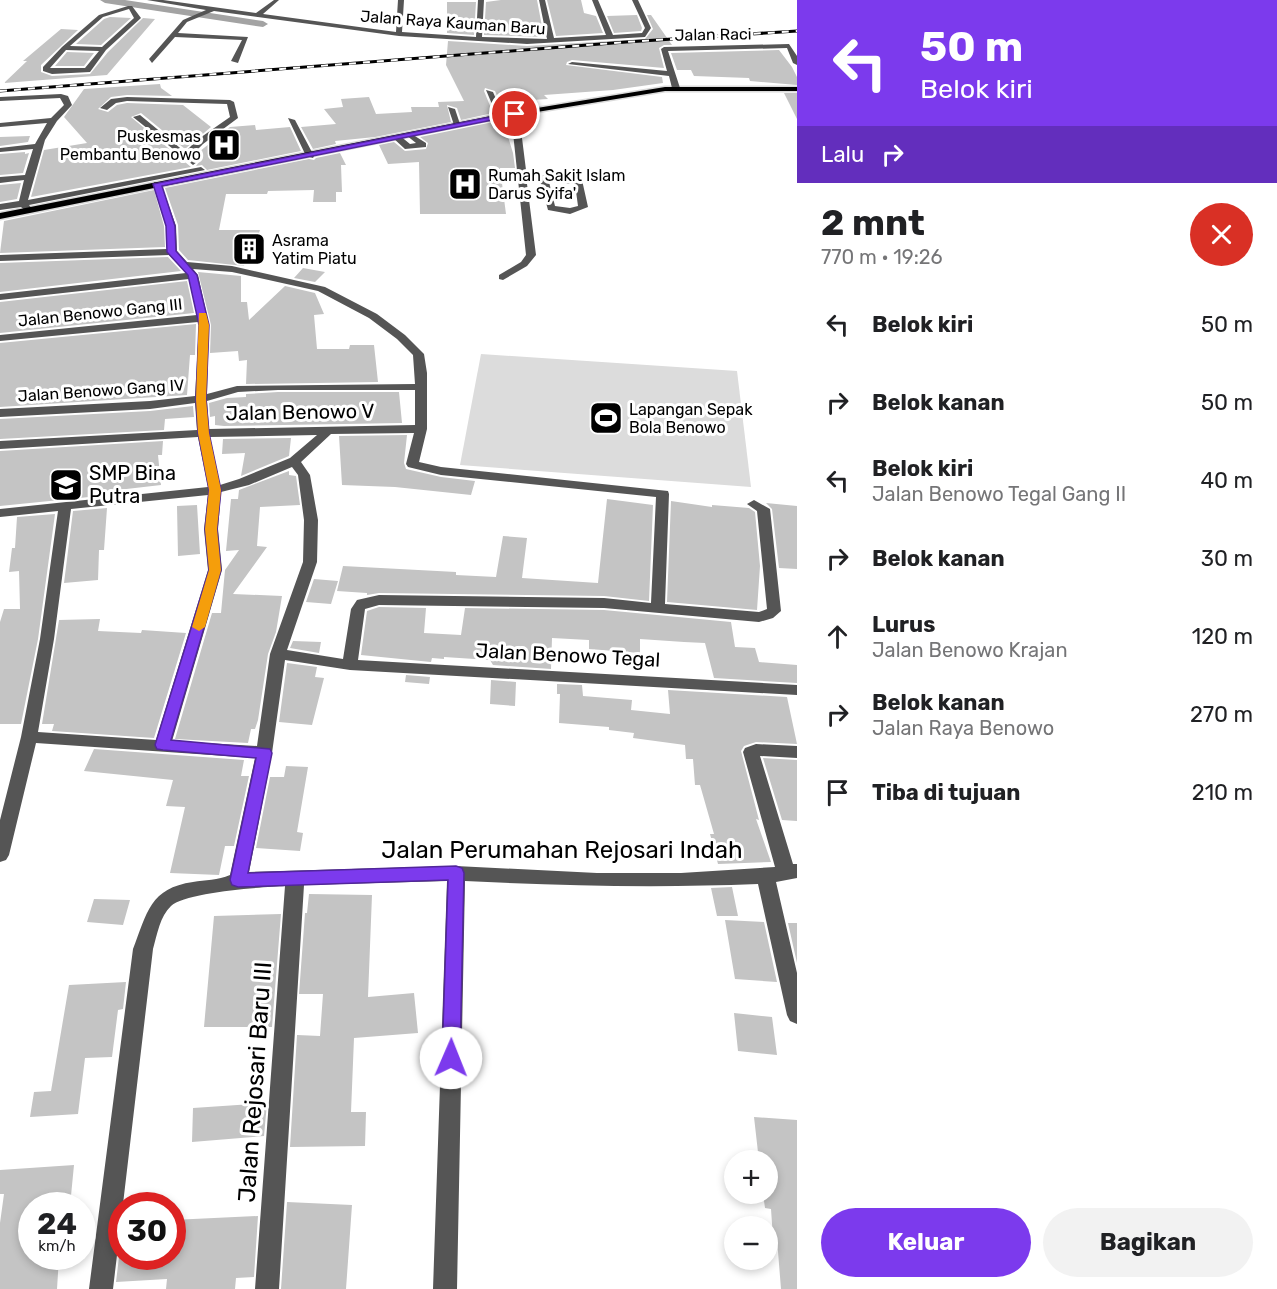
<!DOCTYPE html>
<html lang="id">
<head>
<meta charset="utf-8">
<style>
  :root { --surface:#fff; --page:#f2f2f2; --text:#202124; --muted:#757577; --accent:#7c3aed }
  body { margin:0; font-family:Rubik,sans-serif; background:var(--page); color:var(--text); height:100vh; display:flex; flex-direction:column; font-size:22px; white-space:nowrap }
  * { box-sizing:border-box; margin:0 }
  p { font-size:20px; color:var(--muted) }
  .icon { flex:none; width:33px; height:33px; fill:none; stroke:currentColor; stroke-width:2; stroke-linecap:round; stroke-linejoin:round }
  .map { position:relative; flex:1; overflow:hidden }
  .panel { display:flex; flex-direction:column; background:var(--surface); width:480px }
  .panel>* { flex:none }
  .guide { background:#7c3aed; color:#fff; overflow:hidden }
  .controls { position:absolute; left:724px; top:1150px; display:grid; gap:12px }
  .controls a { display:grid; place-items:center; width:54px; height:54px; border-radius:50%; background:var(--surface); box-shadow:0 3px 9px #0003; font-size:30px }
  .speed { position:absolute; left:18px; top:1192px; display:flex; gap:12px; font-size:30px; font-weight:700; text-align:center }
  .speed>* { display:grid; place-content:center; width:78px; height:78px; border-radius:50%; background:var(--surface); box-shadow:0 3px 9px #0003; line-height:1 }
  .speed small { font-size:15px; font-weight:400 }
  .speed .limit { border:9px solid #d22; background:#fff; color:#111 }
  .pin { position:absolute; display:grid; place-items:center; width:51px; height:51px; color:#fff; margin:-26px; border:3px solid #fff; border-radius:50%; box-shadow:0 2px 6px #0007 }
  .me { position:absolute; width:66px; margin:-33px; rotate:1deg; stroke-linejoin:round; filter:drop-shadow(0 0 4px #0008) }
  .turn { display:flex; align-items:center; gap:21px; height:126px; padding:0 24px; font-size:27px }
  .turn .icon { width:78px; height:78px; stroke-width:2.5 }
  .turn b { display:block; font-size:42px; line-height:51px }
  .then { display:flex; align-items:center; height:57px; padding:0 24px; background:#0003; gap:12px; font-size:22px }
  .round { display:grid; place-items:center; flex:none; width:63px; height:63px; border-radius:32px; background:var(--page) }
  .summary { display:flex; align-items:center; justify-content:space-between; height:102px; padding:0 24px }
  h1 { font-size:36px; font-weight:700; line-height:45px }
  .primary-button { display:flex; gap:12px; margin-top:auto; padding:12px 24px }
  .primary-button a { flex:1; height:69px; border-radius:36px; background:var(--accent); color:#fff; font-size:24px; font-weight:700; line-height:69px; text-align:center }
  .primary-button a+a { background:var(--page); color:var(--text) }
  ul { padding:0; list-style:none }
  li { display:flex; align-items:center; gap:18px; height:78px; padding:0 24px }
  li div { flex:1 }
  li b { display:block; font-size:22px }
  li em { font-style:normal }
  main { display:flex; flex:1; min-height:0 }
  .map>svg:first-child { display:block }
  .green { fill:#dcdcdc }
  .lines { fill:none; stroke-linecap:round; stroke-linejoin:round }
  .canal { fill:#a3a3a3; fill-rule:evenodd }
  .building { fill:#c4c4c4 }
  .major-casing { stroke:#dbdbdb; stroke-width:3 }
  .minor { fill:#555; fill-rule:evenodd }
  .major { fill:#000; fill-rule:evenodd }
  .rail-casing { stroke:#000; stroke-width:3 }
  .rail { stroke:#fff; stroke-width:2; stroke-dasharray:7; stroke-linecap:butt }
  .route { fill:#7c3aed; stroke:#51269a; stroke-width:1.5 }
  .slow { fill:#f59e0b }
  .labels { text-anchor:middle; stroke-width:6; stroke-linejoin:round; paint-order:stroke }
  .far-street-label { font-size:16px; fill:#000; stroke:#fff }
  .far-poi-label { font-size:16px; fill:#000; stroke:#fff; text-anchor:start }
  .street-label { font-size:20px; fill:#000; stroke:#fff }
  .poi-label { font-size:20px; fill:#000; stroke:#fff; text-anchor:start }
  .near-street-label { font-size:24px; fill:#000; stroke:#fff }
</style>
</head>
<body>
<main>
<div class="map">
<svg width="797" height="1289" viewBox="0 0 797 1289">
  <rect width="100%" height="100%" fill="#fff"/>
  <path class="green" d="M481,354L737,371L751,487L460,465Z"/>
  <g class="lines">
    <path class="canal" d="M100,0H125L263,21L268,24L263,27L105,3Z"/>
  </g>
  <path class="building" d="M501,0H537L544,37L484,35L486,2Z
    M547,0H581L584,13L596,16L603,33L556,36Z
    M447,2H476L474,35L447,33Z
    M637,15L642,28L641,31L614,33L607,16Z
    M647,15H651L672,45H664L659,48L664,68L572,60L567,62L566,65L662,77L663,83L613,90L544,95L548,99L532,100L536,104L502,107L495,91L485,88L484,91L493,113L461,120L457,108L447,105L451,122L375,137L335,141L336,144L313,149L301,127L336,124L324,109L343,107L341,99L369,97L376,114L412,112L411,107H439L438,102L464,101L446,65L448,41L527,46L645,39L653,29Z
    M110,17L131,18L101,45L76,44L104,19Z
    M143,18L155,19L107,75L4,83L27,61H23L61,29L78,30L41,65V72L52,76L90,74L108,52Z
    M779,50L792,67L797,77V85L750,81L749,78L694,76L691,70H677L671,53Z
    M67,52L94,53L84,66H55Z
    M160,84L161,88L172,96L127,95L111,97L98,109L108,112L117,105L127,103L183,105L211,127L185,149L141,113L131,117L191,167L31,197L44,150L87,143L64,117L84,89Z
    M784,93H797V119Z
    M503,120L513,153L515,168H500L506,214H420L419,162L388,164L379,145L394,142L405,151L426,149L428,143L420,137Z
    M255,125L256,130L290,127L301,151L207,170L202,165L196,166L199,162L194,156L230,127Z
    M30,136L28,142L0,146V137Z
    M25,152V154L29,153L23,173L0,175V154Z
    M340,153L346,165H341L342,192H336V202H313L314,190L268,191L267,194H226L219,230H260L258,236H262L256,255H247L244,266L188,260L179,250L178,225L165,188L309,159L314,160L316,158Z
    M21,183L17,199L0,202V185Z
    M154,190L164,226L165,247L0,253L4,221Z
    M168,257L181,271L0,292V263Z
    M303,268L325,272L315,282L294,278Z
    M198,272L241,276V302H247L249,320L285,286L315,293L324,314L314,315L317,349H349L350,345H374L378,382L246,384L247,360L239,361L238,351L210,353L211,325Z
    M187,281L194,313L0,333V302Z
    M196,324L195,355H190L187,395L0,407V343Z
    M278,392H399L402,423L224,426L215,425V416L210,417L209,403L227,398L246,397V394Z
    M193,406L194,417L165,419L164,430L0,439V419L150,411Z
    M407,435L404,463L406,469L441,477L475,481L471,495L395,487L342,485L339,436Z
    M291,438L289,456L241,476L245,453L222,454L223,439Z
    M163,441L162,455H158L161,485L109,491V495L0,506V451Z
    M289,471V475L296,476L300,505L260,507L257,546L267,547L233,594L282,596L276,632L268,654L258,720L255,729H251L248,743L175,739L212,613H221L225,570L239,550L226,551L231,499H238L239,490Z
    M607,499L653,505L649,601L604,596L379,593L367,595V593L337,591L343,566L456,572V575L496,577L503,536L527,538L522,578L598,583Z
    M671,501L712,507V505L749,508L755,512L760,566L757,610L667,602Z
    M766,503L797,506V569L779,568L772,509Z
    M197,505L200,554L178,556L177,506Z
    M107,508L104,550H99L98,580L64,583L73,511Z
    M55,514L38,639L21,724H0V622L4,609H20L19,571L9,572L12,548H15L17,517Z
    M314,579L338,581L331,604L306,602Z
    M379,607L426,608L424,633L461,635L465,608L604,610L731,622L735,647L755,648L759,662L797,665V683L714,678L705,643L684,642L640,639V653L589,649V640L552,638L551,669L493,665L490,660L444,657V659L432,658L431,662L361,655L367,611Z
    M100,619L98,631L141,633L142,630L186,633L154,738L52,731L54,724H42L59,620Z
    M293,641L321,642L319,653L290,648Z
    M287,663L317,667L315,677L324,678L312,725L279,722Z
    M406,675L430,677L429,684L405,682Z
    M491,680L516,682L515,706L490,704Z
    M557,684L582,685L583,696L632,700L631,710L670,714L668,690L787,697L797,744L756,742L744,746L741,751L759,820L756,819L771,862L718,864L710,834H714L700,785H695L693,759H686L685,745L633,738L634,733L609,730V727L559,723L560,694H557Z
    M94,749L244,760L241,776H249L234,846H225L219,875L170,873L185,807L166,806L173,780L84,771Z
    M763,758L797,760V821L782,820Z
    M286,766L308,767L297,832L303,833L300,851L256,848L270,777H284Z
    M732,887L738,916H717L711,888Z
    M309,894L372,895L368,997L414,993L418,1033L354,1038L351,1112H366L365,1146L290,1147L297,1035L320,1036L323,994H299L305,913H307Z
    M94,899L130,900L123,925L87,922Z
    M281,914L272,1027H204L214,916Z
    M725,920L764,922L777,982L735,979Z
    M788,923H797V963Z
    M126,982L123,1009L118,1010L112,1057L85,1058L78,1114L30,1117L34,1092L51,1091L69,985Z
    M734,1013L772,1017L777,1055L738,1051Z
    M267,1103L264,1136L192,1142L193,1108Z
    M754,1117L797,1120V1289H781L777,1239L773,1238L771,1209L765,1208L763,1194H768V1161H759Z
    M74,1165L70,1206H32V1257H59L57,1289H0V1223L4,1194H0V1170Z
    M287,1202L352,1205L346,1289H281Z
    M258,1216L254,1277L236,1278L235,1289H166L167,1279L116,1282L119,1257H172V1220Z"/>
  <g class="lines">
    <defs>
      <path id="major" d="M665,87H797V91H665L501,118L0,219V213L501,114Z"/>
    </defs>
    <use href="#major" class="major-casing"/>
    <path class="minor" d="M147,0H163L256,13L274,0H279L263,14L396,32L398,0H404L402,32L476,37L478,0H484L482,37L547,39L539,0H545L554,38L606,35L592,0H598L613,35L642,33L645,28L632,0H638L651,28L645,37L527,44L399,36L214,11L187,22L178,33L248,37L238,63L231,61L242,40L175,37L152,63L149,59L183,20L206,10Z
      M128,6H132L141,18L106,50L90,72L52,74L43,71V67L62,47L99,15ZM129,9L134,18L102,47L70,46L103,17ZM66,50L99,51L85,68H50Z
      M789,44L797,56V65L793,63L787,48L668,51L680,88L676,90L672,88L669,76L568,64L572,62L667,71L661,49L664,47Z
      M486,90L493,92L504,118L497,116Z
      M61,94L68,96L72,105L57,121L45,140L28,200L201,167L205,170L29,205L33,210L28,213L21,207L0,210V204L19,201L24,180L0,183V177L25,175L33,149L0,152V148L35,144L47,123L0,127V123L51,118L64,105L60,98L0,101V97Z
      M127,97L230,100L234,102L238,118L203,144L191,156L197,162L193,165L133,117L140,115L185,152L197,140L230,117L227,104L127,101L116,103L107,110L100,108L111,99Z
      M448,107L455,109L461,127L454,125Z
      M515,112L519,114L526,170L545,176H570L582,180L588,207L570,214L548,210L540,181L526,176L536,255L527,266L503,280L499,279V275L521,262L526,255L511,114ZM549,182L575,184L578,206L570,208L555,206Z
      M288,118L295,120L314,156L313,158L306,156Z
      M410,133L426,143V147L405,149L392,137L399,135L410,144L416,143L406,135Z
      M154,182L161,184L176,226L177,251L187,262L232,266L325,287L377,314L405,335L424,354L427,373V429L419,462L441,467L668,491L669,494L665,604L759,612L767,609L757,511L747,504L754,500L770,509L781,611L773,618L759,622L604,608L379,605L365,609L358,660L797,685V695L350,670L285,660L272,753L249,872L456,866L597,873H681L775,867L743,752L745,748L756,744L797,746V758L760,756L793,864H797V878L776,882L797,973V1024L790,1021L787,1015L758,884C660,888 563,886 465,881L457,1289H433L447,881L304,885L279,1289H255L285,886C263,887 185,892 171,906C160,916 157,935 153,949L113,1289H89L133,949C147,913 150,888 193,882C205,880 218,880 230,875L255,758L36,743L9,855L6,860L0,862V820L21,737L40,639L58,511L0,517V509L208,487L198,437L0,449V441L197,430L195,403L150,409L0,417V409L150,401L195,396L199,325L198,322L0,341V335L197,315L189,279L0,300V294L186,273L169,255L0,261V255L167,249L166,226ZM193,269L232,272L318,291L369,318L397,339L413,355L415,384L237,386L207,394L209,325L198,275ZM278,390H415V425L209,429L207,401L238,392ZM414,433L406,464L408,467L441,475L656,497L651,603L604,598L379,595L357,600L351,609L343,659L287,650L317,562L318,520L310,475L301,462L331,434ZM317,435L290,458L239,479L220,485L210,437ZM292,467L298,475L304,520L303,562L270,654L257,746L172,741L222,570L218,529L221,492L249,485ZM208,495L204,529L208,570L156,740L38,732L54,639L71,509Z"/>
    <use href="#major" class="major"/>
    <defs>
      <path id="rail" d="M0,91L626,42L797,31"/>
    </defs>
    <use href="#rail" class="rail-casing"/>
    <use href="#rail" class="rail"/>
  </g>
  <path class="route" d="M515,112L518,115L162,186L175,226L176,251L197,275L209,325L206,399L209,433L221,490L217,529L221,570L171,740L270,749L272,753L248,873L456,866L462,868L464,873L460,1058L458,1064L451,1066L444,1064L442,1058L448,880L238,887L232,885L230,880L256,758L163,750L157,749L155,745L209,570L205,529L209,490L198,433L196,399L199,325L188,275L167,252L166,226L153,184Z"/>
  <path class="slow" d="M199,313H206L209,325L206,399L209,433L221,490L217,529L221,570L205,627L199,631L192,627L209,570L205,529L209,490L198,433L196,399Z"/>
  <defs>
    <symbol id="hospital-square" viewBox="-11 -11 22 22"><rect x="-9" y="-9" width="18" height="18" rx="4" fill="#000" stroke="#fff"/><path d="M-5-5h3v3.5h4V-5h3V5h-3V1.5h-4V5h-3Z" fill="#fff"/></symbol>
    <symbol id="building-square" viewBox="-11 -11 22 22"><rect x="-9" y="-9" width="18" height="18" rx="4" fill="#000" stroke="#fff"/><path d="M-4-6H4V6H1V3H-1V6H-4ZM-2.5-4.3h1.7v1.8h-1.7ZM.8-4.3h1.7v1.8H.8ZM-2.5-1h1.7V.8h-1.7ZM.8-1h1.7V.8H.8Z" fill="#fff"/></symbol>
    <symbol id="stadium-square" viewBox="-11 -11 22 22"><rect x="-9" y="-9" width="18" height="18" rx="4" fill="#000" stroke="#fff"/><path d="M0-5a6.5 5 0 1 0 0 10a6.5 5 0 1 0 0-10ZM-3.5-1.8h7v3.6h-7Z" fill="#fff"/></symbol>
    <symbol id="school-square" viewBox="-11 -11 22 22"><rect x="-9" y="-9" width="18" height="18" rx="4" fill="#000" stroke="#fff"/><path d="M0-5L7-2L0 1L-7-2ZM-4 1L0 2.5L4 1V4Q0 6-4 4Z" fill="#fff"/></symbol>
  </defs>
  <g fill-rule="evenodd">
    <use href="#hospital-square" x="205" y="126" width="38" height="38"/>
    <use href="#hospital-square" x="446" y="165" width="38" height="38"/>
    <use href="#building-square" x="230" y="230" width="38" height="38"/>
    <use href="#stadium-square" x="587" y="399" width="38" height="38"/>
    <use href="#school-square" x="47" y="466" width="38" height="38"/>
  </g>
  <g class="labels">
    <g class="far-street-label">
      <text transform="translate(453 22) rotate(4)" y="6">Jalan Raya Kauman Baru</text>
      <text transform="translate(713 34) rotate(-1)" y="6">Jalan Raci</text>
      <text transform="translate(100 312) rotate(-6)" y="6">Jalan Benowo Gang III</text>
      <text transform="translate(101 390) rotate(-4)" y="6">Jalan Benowo Gang IV</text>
    </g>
    <g class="far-poi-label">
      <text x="201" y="142" text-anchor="end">Puskesmas<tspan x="201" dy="18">Pembantu Benowo</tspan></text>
      <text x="488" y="181">Rumah Sakit Islam<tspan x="488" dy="18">Darus Syifa'</tspan></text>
      <text x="272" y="246">Asrama<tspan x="272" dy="18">Yatim Piatu</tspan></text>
      <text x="629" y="415">Lapangan Sepak<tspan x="629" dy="18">Bola Benowo</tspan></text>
    </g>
    <g class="street-label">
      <text transform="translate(300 412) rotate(-1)" y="7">Jalan Benowo V</text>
      <text transform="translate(568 655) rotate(3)" y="7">Jalan Benowo Tegal</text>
    </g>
    <g class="poi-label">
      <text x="89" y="480">SMP Bina<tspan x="89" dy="23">Putra</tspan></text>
    </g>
    <g class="near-street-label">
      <text x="562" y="858">Jalan Perumahan Rejosari Indah</text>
      <text transform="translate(255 1082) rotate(-86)" y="8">Jalan Rejosari Baru III</text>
    </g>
  </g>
</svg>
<div class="controls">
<a>+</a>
<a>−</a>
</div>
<div class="speed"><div>24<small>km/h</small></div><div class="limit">30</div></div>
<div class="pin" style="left:515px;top:114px;background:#d93025"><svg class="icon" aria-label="arrive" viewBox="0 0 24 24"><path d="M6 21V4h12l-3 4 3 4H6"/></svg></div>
<svg class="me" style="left:451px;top:1058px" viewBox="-20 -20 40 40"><circle r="19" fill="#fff"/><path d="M0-13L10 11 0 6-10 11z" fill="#7c3aed"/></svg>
</div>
<section class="panel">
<div class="guide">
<div class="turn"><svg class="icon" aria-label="left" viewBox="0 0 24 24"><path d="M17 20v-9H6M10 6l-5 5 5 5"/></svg><div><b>50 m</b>Belok kiri</div></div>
<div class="then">Lalu<svg class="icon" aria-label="right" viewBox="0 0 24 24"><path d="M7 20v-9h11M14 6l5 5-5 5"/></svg></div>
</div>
<div class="summary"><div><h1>2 mnt</h1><p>770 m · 19:26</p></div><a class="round" style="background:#d93025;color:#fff"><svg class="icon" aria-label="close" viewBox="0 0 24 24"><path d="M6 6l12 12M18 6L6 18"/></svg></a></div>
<ul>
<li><svg class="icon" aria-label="left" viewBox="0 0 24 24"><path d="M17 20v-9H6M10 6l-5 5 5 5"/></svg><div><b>Belok kiri</b></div><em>50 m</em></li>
<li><svg class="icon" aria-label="right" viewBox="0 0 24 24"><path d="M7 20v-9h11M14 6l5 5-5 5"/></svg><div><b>Belok kanan</b></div><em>50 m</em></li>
<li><svg class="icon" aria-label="left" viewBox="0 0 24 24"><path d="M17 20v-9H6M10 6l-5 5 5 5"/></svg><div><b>Belok kiri</b><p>Jalan Benowo Tegal Gang II</p></div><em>40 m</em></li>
<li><svg class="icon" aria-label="right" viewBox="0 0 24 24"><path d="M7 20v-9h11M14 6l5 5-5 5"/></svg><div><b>Belok kanan</b></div><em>30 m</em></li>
<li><svg class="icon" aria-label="ahead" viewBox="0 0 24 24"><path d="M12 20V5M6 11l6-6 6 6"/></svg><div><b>Lurus</b><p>Jalan Benowo Krajan</p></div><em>120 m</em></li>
<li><svg class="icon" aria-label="right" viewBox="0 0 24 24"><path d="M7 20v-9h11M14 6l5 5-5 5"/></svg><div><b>Belok kanan</b><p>Jalan Raya Benowo</p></div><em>270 m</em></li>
<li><svg class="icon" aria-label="arrive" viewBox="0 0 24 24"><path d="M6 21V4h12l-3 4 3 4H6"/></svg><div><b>Tiba di tujuan</b></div><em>210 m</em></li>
</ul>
<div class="primary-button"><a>Keluar</a><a>Bagikan</a></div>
</section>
</main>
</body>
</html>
